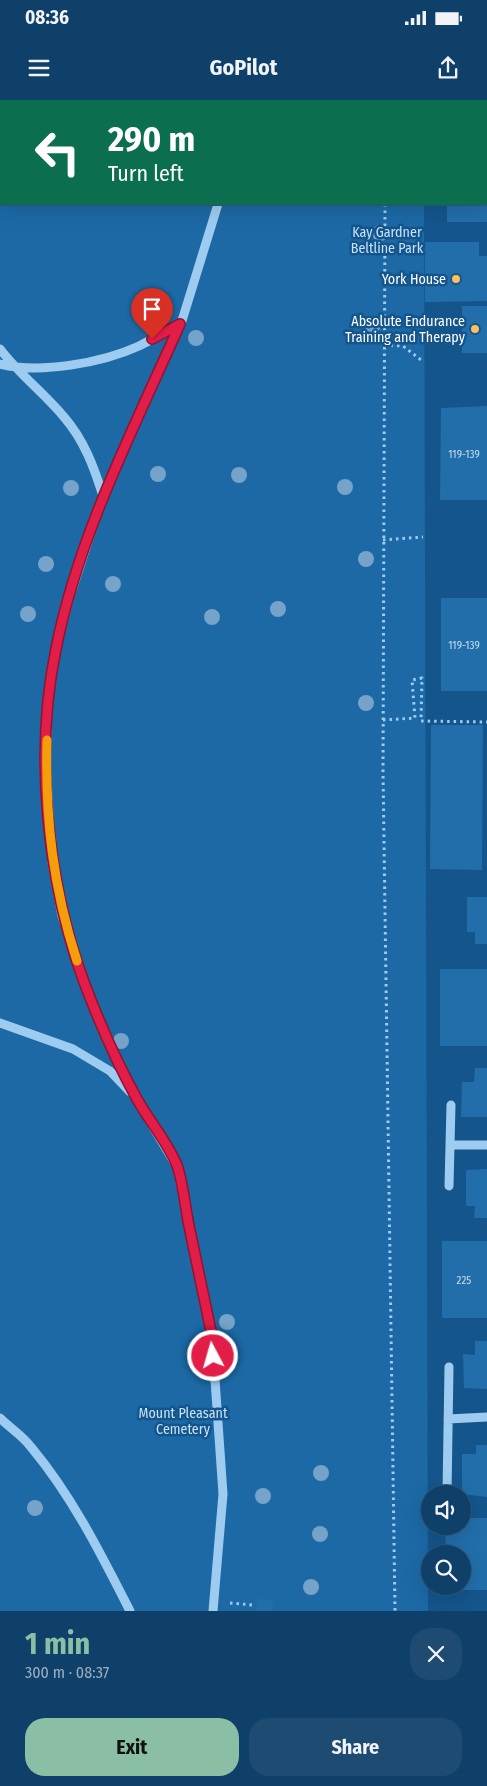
<!DOCTYPE html>
<html lang="en">
<head>
<meta charset="utf-8">
<style>
  :root { --surface:#0f4069; --page:#1d4b71; --text:#f1f3f6; --muted:#9bafc0; --line:#2f597d; --accent:#8abfa5 }
  body { margin:0; font-family:"Fira Sans Condensed",sans-serif; background:var(--page); color:var(--text); height:100vh; display:flex; flex-direction:column; font-size:19px; white-space:nowrap }
  * { box-sizing:border-box; margin:0 }
  p { font-size:16px; color:var(--muted) }
  .icon { flex:none; width:28px; height:28px; fill:none; stroke:currentColor; stroke-width:2; stroke-linecap:round; stroke-linejoin:round }
  .map { position:relative; height:1511px; overflow:hidden }
  .sheet { display:flex; flex-direction:column; background:var(--surface); flex:1 }
  .sheet>* { flex:none }
  .banner { position:absolute; left:0px; top:0px; width:488px; height:105px; box-shadow:0 5px 20px #0002,0 0 0 1px var(--line); background:#0b6e4f; color:#fff; overflow:hidden }
  .tools { position:absolute; left:421px; top:1385px; display:grid; gap:10px }
  .tools a { display:grid; place-items:center; width:50px; height:50px; border-radius:50%; background:var(--surface); box-shadow:0 5px 20px #0002,0 0 0 1px var(--line); font-size:25px }
  .pin { position:absolute; display:grid; place-items:center; width:42px; height:42px; color:#fff; margin:-51px -21px; border-radius:50% 50% 50% 0; rotate:-45deg; box-shadow:0 0 5px #0007 }
  .pin .icon { rotate:45deg }
  .me { position:absolute; width:55px; margin:-28px; rotate:354deg; stroke-linejoin:round; filter:drop-shadow(0 0 4px #0008) }
  .turn { display:flex; align-items:center; gap:18px; height:105px; padding:0 25px; font-size:22px }
  .turn .icon { width:65px; height:65px; stroke-width:2.5 }
  .turn b { display:block; font-size:35px; line-height:42px }
  .round { display:grid; place-items:center; flex:none; width:52px; height:52px; border-radius:20px; background:var(--page) }
  .overview { display:flex; align-items:center; justify-content:space-between; height:85px; padding:0 25px }
  h1 { font-size:30px; font-weight:700; line-height:38px; color:var(--accent) }
  .action { display:flex; gap:10px; margin-top:auto; padding:10px 25px }
  .action a { flex:1; height:58px; border-radius:20px; background:var(--accent); color:#111; font-size:20px; font-weight:700; line-height:58px; text-align:center }
  .action a+a { background:var(--page); color:var(--text) }
  .status { display:flex; justify-content:space-between; align-items:center; height:35px; padding:0 25px; background:var(--surface); direction:ltr }
  .status svg { height:14px; fill:currentColor }
  header { display:flex; justify-content:space-between; align-items:center; height:65px; padding:0 25px; background:var(--surface); font-size:22px; font-weight:700 }
  .map>svg:first-child { display:block }
  .green { fill:#1c69a6 }
  .building { fill:#226eab }
  .lines { fill:none; stroke-linecap:round; stroke-linejoin:round }
  .path { stroke:#9dccf0; stroke-width:3; stroke-dasharray:2.5 4; stroke-linecap:butt }
  .minor { stroke:#9dccf0; stroke-width:9 }
  .tree { fill:#75a3ca }
  .route-casing { stroke:#92132f; stroke-width:12 }
  .route { stroke:#e11d48; stroke-width:9 }
  .slow { stroke:#f59e0b; stroke-width:9 }
  .poi-dot { fill:#ffbf5c; stroke:#14558c; stroke-width:2 }
  .labels { text-anchor:middle; stroke-width:5; stroke-linejoin:round; paint-order:stroke }
  .number-label { font-size:11px; fill:#c8dbea }
  .park-label { font-size:14px; fill:#c4e3fc; stroke:#14558c }
  .poi-label { font-size:14px; fill:#fff; stroke:#14558c; text-anchor:end }
</style>
</head>
<body>
<div class="status"><b>08:36</b><svg viewBox="0 0 49 12"><path d="M0 12V9h3v3zM5 12V6h3v6zM10 12V3h3v9zM15 12V0h3v12zM26 1h20v11H26zM47 4h2v5h-2z"/></svg></div>
<header><svg class="icon" aria-label="menu" viewBox="0 0 24 24"><path d="M4 6h16M4 12h16M4 18h16"/></svg>GoPilot<svg class="icon" aria-label="share" viewBox="0 0 24 24"><path d="M12 15V3M7 8l5-5 5 5M5 13v7h14v-7"/></svg></header>
<div class="map">
<svg width="487" height="1511" viewBox="0 0 487 1511">
  <rect width="100%" height="100%" fill="#14558c"/>
  <path class="green" d="M0,0H424L1,1V104H424L428,1511H0Z"/>
  <path class="building" d="M447,104H487V122H447Z
    M425,142H479V156H487V201L425,202Z
    M462,206H487V253H462Z
    M487,306V400H440L441,308Z
    M441,498H487V591H441Z
    M431,625H483L482,770L430,769Z
    M467,797H487V844H475V832H467Z
    M440,869H487V946H440Z
    M475,968H487V1017H461L462,982H474Z
    M487,1069V1118H474L475,1106H466V1070Z
    M442,1141H487V1218H442Z
    M475,1241H487V1289L464,1288L463,1254L475,1255Z
    M476,1345H487V1397L462,1394V1354H476Z
    M462,1418H487V1490H446V1486H462V1454H446L445,1426H462Z
    M257,1499L273,1500L272,1511H256Z"/>
  <g class="lines">
    <path class="path" d="M386,1V0
      M385,104L383,671L395,1511
      M384,245L403,246L421,260
      M383,440L423,437
      M383,620L415,618L412,580L422,578L421,621L487,622
      M230,1503L253,1505"/>
    <path class="minor" d="M238,0V1
      M0,249C19,274 44,293 64,317C84,340 94,367 103,396
      M0,264C40,274 102,263 139,246C153,239 167,231 180,224
      M0,923L73,949L110,971L130,992
      M450,1045H487
      M449,1086L451,1005
      M0,1318C10,1328 23,1336 31,1347C72,1396 101,1454 130,1511
      M448,1319L487,1317
      M447,1394L449,1267
      M213,1511L223,1394L212,1237L177,1067L137,1000L107,941L83,879L62,816L52,763L46,664L48,597L56,548L70,496L103,396L181,224L218,104"/>
  </g>
  <g class="tree">
    <circle cx="380" cy="133" r="8"/>
    <circle cx="373" cy="225" r="8"/>
    <circle cx="196" cy="238" r="8"/>
    <circle cx="158" cy="374" r="8"/>
    <circle cx="239" cy="375" r="8"/>
    <circle cx="345" cy="387" r="8"/>
    <circle cx="71" cy="388" r="8"/>
    <circle cx="366" cy="459" r="8"/>
    <circle cx="46" cy="464" r="8"/>
    <circle cx="113" cy="484" r="8"/>
    <circle cx="278" cy="509" r="8"/>
    <circle cx="28" cy="514" r="8"/>
    <circle cx="212" cy="517" r="8"/>
    <circle cx="366" cy="603" r="8"/>
    <circle cx="121" cy="941" r="8"/>
    <circle cx="227" cy="1222" r="8"/>
    <circle cx="321" cy="1373" r="8"/>
    <circle cx="263" cy="1396" r="8"/>
    <circle cx="35" cy="1408" r="8"/>
    <circle cx="320" cy="1434" r="8"/>
    <circle cx="311" cy="1487" r="8"/>
  </g>
  <g class="lines">
    <defs>
      <path id="route" d="M152,239L180,224C134,328 78,436 56,549C34,653 47,782 84,882C99,922 116,961 137,999C149,1021 170,1045 178,1068C183,1085 185,1104 188,1121C196,1159 204,1198 212,1236L213,1256"/>
    </defs>
    <use href="#route" class="route-casing"/>
    <use href="#route" class="route"/>
    <path class="slow" d="M47,640C45,718 53,787 77,861"/>
  </g>
  <g class="poi-dot">
    <circle cx="456" cy="179" r="5"/>
    <circle cx="475" cy="229" r="5"/>
  </g>
  <g class="labels">
    <g class="number-label">
      <text x="464" y="358">119-139</text>
      <text x="464" y="549">119-139</text>
      <text x="464" y="1184">225</text>
    </g>
    <g class="park-label">
      <text x="387" y="137">Kay Gardner<tspan x="387" dy="16">Beltline Park</tspan></text>
      <text x="183" y="1318">Mount Pleasant<tspan x="183" dy="16">Cemetery</tspan></text>
    </g>
    <g class="poi-label">
      <text x="446" y="184">York House</text>
      <text x="465" y="226">Absolute Endurance<tspan x="465" dy="16">Training and Therapy</tspan></text>
    </g>
  </g>
</svg>
<div class="tools">
<a><svg class="icon" aria-label="sound" viewBox="0 0 24 24"><path d="M4 9h4l5-4v14l-5-4H4zM17 9q2 3 0 6"/></svg></a>
<a><svg class="icon" aria-label="search" viewBox="0 0 24 24"><circle cx="10" cy="10" r="6"/><path d="M15 15l6 6"/></svg></a>
</div>
<div class="pin" style="left:152px;top:239px;background:#d93025"><svg class="icon" aria-label="arrive" viewBox="0 0 24 24"><path d="M6 21V4h12l-3 4 3 4H6"/></svg></div>
<svg class="me" style="left:213px;top:1256px" viewBox="-20 -20 40 40"><circle r="17" fill="#e11d48" stroke="#fff" stroke-width="3"/><path d="M0-11L8 9 0 5-8 9z" fill="#fff"/></svg>
<div class="banner">
<div class="turn"><svg class="icon" aria-label="left" viewBox="0 0 24 24"><path d="M17 20v-9H6M10 6l-5 5 5 5"/></svg><div><b>290 m</b>Turn left</div></div>
</div>
</div>
<section class="sheet">
<div class="overview"><div><h1>1 min</h1><p>300 m · 08:37</p></div><a class="round"><svg class="icon" aria-label="close" viewBox="0 0 24 24"><path d="M6 6l12 12M18 6L6 18"/></svg></a></div>
<div class="action"><a>Exit</a><a>Share</a></div>
</section>
</body>
</html>
